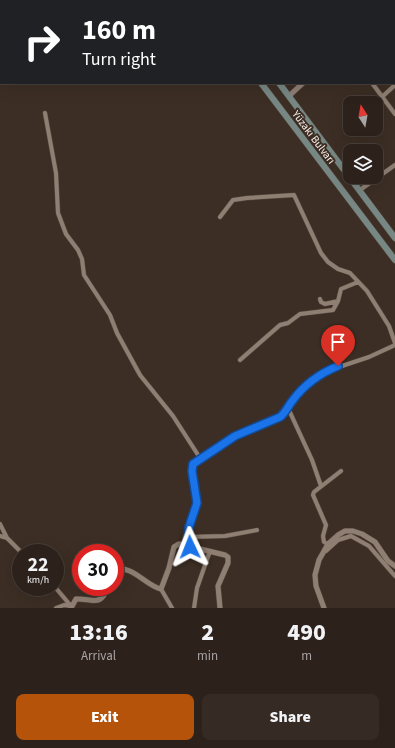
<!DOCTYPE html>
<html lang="en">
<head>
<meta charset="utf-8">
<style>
  :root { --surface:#2d221b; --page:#352a24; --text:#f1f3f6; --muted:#a7a4a3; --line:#483f3a; --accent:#b45309 }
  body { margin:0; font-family:"Source Sans 3",sans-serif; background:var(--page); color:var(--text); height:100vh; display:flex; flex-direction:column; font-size:15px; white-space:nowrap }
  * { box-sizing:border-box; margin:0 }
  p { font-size:13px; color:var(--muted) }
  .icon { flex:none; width:22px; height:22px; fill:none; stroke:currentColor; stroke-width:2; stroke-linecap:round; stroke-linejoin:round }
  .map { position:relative; height:608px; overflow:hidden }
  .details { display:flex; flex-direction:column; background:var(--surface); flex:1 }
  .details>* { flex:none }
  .top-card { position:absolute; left:0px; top:0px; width:395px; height:84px; box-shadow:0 4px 16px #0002,0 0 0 1px var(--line); background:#202124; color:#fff; overflow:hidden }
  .needle { width:26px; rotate:349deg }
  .controls { position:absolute; left:343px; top:96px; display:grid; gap:8px }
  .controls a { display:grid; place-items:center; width:40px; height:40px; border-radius:8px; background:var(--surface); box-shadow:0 4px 16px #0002,0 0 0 1px var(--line); font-size:20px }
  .speed { position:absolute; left:12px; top:544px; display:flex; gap:8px; font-size:20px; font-weight:700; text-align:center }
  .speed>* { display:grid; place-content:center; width:52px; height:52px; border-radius:50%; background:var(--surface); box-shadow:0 4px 16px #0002,0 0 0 1px var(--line); line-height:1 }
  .speed small { font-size:10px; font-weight:400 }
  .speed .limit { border:6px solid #d22; background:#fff; color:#111 }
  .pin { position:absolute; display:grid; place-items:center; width:34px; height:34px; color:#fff; margin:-41px -17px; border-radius:50% 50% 50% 0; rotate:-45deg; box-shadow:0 0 4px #0007 }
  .pin .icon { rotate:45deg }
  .me { position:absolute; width:44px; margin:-22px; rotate:358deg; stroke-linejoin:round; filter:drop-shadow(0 0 3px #0008) }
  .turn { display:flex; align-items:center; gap:14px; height:84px; padding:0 16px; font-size:18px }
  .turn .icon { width:52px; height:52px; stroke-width:2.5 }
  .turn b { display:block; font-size:28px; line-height:34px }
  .eta { display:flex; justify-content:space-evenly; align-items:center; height:68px; text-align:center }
  .eta b { font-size:24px; font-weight:800; line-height:28px }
  .action { display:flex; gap:8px; margin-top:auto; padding:8px 16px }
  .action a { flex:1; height:46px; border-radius:8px; background:var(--accent); color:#fff; font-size:16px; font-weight:800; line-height:46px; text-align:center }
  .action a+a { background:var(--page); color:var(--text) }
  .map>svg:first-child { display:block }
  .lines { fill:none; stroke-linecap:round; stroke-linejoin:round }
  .minor-casing { stroke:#574b42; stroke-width:5 }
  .tertiary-casing { stroke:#574b42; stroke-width:6 }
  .secondary-casing { stroke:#574b42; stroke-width:7 }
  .minor { stroke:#8f7e72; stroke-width:4 }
  .tertiary { stroke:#8f7e72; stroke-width:5 }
  .secondary { stroke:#778884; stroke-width:6 }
  .route-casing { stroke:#114b97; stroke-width:10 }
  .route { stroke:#1a73e8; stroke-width:7 }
  .labels { text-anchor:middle; stroke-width:4; stroke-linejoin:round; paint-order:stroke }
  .street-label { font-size:11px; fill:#fcf2ec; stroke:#3c2e24 }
</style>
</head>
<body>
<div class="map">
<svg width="395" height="608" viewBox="0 0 395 608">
  <rect width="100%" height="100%" fill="#3c2e24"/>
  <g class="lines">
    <defs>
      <path id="minor" d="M141,0L142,1
        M305,0L306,1
        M372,83L395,114
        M383,96L395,85
        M45,113L56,173L58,213L66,234L78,250L82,259L84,275L110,315L117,333L140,375L173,416L200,458L193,464L192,471L197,503L189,527L188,537L190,547
        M360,190L395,165
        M220,217L233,200L247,198L294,195L321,253L328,262L338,269L350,273L367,291L389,326L395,343
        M320,299L321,302L325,304L338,301L341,289L358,282
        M240,360L280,325L288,323L300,314L333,310L338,301
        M200,458L235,436L280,417L288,408
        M321,486L312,460L288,408L294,398L313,380L330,370L369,357L395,345
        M0,524L7,538
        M0,536L7,538L22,553
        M188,537L225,536L257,530
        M328,544L324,542L323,536L326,525L313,495L314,492L341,471
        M326,551L338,540L351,536L369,546L395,576
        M55,587L71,606
        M161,589L172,608
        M56,608L64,605L71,606
        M194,608L197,588L210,551"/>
      <path id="tertiary" d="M389,1L390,0
        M289,96L303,83
        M115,570C132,564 146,586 161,589L169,568L174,547L179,544L225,555L228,557V563L218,586L220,608
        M71,608L76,599C91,598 102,608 107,587
        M324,608L316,586L315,575L319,560L328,544L338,535L345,531H353L362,534L375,542L388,561L395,566"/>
      <path id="secondary" d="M199,0V1
        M216,0L217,1
        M261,83L395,260
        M279,83L395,238"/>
    </defs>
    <use href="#minor" class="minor-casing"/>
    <use href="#tertiary" class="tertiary-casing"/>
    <use href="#secondary" class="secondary-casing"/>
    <use href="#minor" class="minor"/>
    <use href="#tertiary" class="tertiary"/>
    <use href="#secondary" class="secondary"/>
  </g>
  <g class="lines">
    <defs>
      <path id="route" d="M190,547L188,537L189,527L197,503L192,471L193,464L235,436L280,417C286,412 288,406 293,400C304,385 321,373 338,366"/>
    </defs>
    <use href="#route" class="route-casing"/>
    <use href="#route" class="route"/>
  </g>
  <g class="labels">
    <g class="street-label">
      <text transform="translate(314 137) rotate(53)" y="4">Yüzakı Bulvarı</text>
    </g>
  </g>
</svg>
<div class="controls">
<a><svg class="needle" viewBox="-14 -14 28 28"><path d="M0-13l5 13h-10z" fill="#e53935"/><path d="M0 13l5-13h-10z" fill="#a7a4a3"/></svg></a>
<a><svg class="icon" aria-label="layers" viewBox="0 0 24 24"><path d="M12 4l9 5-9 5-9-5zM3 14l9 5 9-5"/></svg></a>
</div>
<div class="speed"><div>22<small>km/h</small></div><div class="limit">30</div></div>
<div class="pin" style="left:338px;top:366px;background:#d93025"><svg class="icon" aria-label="arrive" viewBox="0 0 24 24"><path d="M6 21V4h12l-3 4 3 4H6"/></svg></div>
<svg class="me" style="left:190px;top:547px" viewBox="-20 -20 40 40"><path d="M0-17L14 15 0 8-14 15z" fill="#1a73e8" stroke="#fff" stroke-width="4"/></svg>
<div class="top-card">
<div class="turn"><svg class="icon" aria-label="right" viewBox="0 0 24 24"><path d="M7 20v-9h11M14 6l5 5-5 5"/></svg><div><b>160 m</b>Turn right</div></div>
</div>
</div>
<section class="details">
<div class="eta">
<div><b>13:16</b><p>Arrival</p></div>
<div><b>2</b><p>min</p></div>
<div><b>490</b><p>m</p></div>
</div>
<div class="action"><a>Exit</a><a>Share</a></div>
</section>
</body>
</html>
